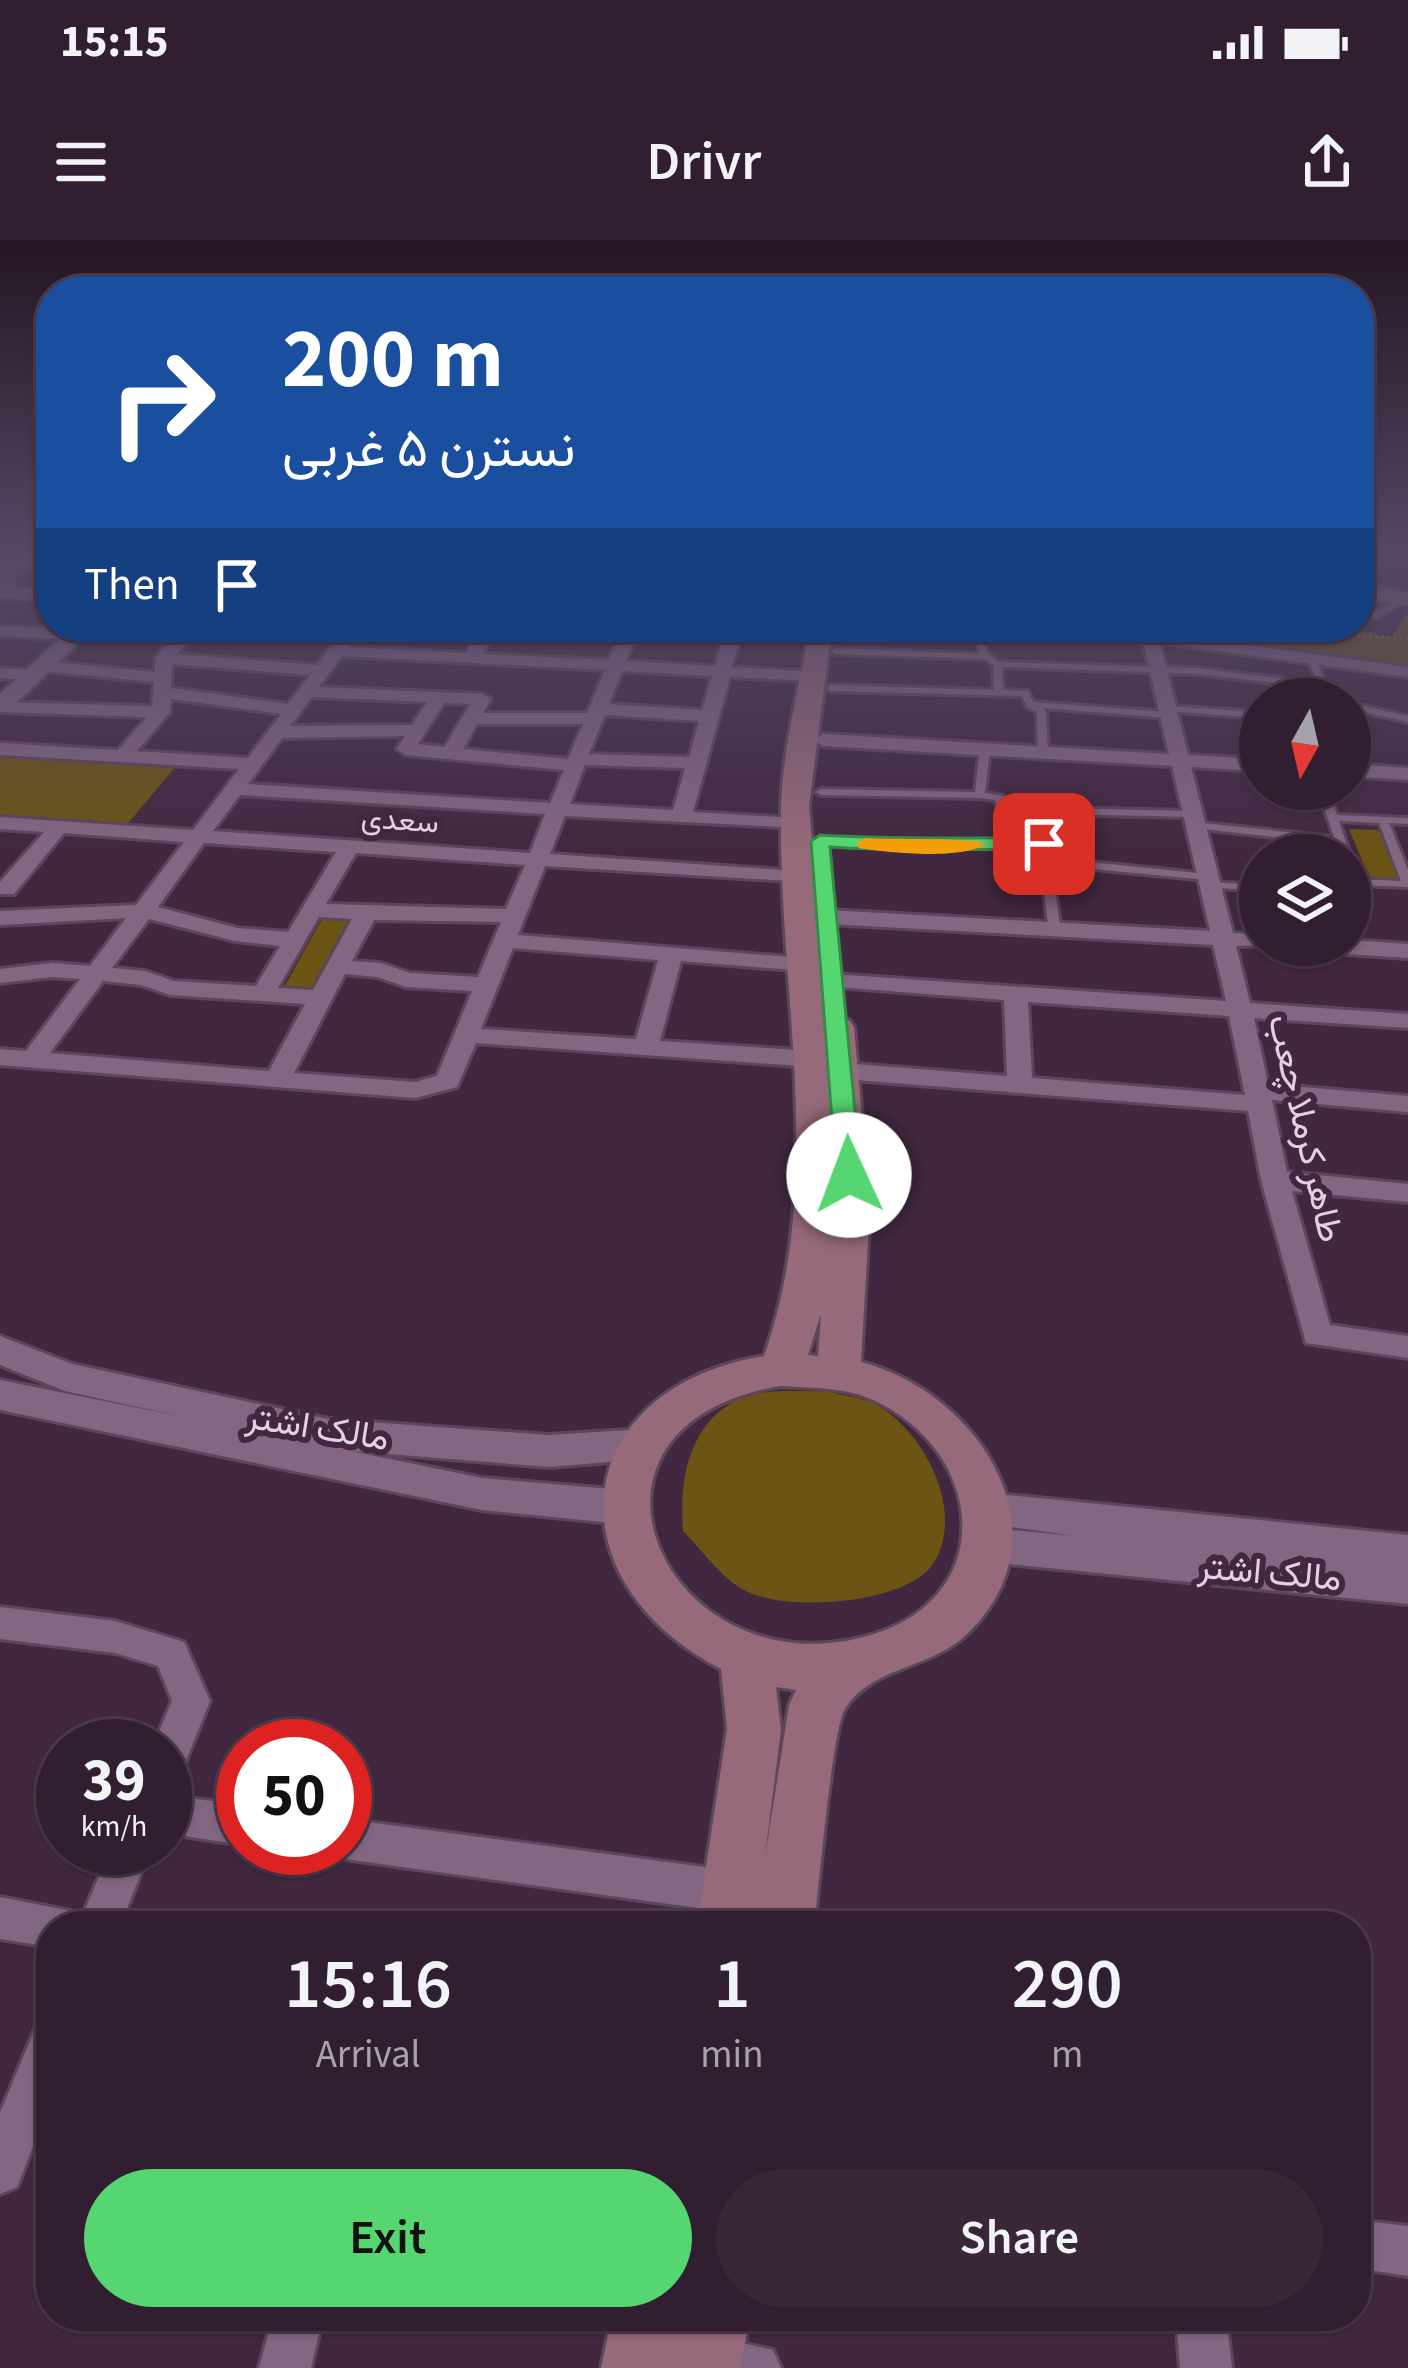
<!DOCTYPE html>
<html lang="en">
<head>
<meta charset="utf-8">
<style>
  :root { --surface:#311e30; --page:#392738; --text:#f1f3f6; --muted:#a8a2ab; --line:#4c3c4c; --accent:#55d671 }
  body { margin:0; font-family:"Source Sans 3",Vazirmatn,sans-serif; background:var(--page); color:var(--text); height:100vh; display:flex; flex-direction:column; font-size:45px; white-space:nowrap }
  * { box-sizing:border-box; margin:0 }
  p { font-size:39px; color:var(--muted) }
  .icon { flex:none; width:66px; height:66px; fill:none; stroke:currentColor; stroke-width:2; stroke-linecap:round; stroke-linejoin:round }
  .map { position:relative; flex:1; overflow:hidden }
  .sheet { position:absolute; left:36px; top:1671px; width:1335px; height:420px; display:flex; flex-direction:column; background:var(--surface); border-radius:48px; box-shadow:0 3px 9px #0004,0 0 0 3px var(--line) }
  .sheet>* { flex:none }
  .top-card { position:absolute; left:36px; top:36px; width:1338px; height:366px; border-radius:48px; box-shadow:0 3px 9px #0004,0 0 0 3px var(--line); background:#1a4fa0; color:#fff; overflow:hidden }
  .needle { width:78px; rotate:188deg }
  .fabs { position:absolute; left:1239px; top:438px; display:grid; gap:24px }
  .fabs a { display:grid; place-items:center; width:132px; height:132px; border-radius:50%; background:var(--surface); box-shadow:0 3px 9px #0004,0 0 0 3px var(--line); font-size:60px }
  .speed { position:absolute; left:36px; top:1479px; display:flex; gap:24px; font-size:60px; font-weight:700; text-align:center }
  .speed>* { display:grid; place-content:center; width:156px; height:156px; border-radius:50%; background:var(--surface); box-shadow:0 3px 9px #0004,0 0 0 3px var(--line); line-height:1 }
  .speed small { font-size:30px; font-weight:400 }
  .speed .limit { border:18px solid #d22; background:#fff; color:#111 }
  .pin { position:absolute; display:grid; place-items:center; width:102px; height:102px; color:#fff; margin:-51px; border-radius:24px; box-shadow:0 6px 18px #0006 }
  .me { position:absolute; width:132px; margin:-66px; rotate:358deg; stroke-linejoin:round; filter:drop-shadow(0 0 9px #0008) }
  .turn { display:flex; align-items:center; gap:42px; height:252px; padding:0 48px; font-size:54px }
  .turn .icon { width:156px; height:156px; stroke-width:2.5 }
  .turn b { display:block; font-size:84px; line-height:102px }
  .then { display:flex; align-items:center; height:114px; padding:0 48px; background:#0003; gap:24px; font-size:45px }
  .eta { display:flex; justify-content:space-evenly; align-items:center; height:204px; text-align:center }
  .eta b { font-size:72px; font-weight:600; line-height:84px }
  .action { display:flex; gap:24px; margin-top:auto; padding:24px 48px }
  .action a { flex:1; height:138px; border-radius:72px; background:var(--accent); color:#111; font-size:48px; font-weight:600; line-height:138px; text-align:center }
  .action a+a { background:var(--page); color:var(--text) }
  .status { display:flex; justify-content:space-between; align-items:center; height:84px; padding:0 60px; background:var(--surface); direction:ltr }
  .status svg { height:33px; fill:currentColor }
  header { display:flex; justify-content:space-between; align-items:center; height:156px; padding:0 48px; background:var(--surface); font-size:54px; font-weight:600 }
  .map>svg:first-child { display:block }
  .green { fill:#6b5414 }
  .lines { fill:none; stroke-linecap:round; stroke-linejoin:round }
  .service-casing { stroke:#5b465a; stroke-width:6 }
  .minor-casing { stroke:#5b465a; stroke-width:6 }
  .tertiary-casing { stroke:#5b465a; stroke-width:6 }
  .secondary-casing { stroke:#5b465a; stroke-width:6 }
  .path { stroke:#8f7b8e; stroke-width:3; stroke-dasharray:1.5 4.5; stroke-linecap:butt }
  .service { fill:#836782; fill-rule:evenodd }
  .minor { fill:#836782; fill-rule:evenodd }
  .tertiary { fill:#836782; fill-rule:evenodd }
  .secondary { fill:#966a7a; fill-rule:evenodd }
  .route { fill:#55d671; stroke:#378b49; stroke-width:3 }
  .slow { fill:#f59e0b }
  .labels { text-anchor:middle; stroke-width:12; stroke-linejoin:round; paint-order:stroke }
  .far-street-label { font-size:30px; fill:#e2d2e0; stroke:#412840 }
  .street-label { font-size:36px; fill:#e2d2e0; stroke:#412840 }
</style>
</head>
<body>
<div class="status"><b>15:15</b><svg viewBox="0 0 49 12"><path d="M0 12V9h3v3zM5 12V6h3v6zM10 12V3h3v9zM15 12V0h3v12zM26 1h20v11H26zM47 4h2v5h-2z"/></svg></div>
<header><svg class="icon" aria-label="menu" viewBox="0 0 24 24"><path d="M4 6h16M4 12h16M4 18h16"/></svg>Drivr<svg class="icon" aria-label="share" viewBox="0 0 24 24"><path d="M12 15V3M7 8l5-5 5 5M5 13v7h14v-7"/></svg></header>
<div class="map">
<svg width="1408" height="2128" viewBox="0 0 1408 2128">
  <rect width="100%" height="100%" fill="#412840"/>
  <path class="green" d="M1408,371V427L1169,395L1168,387H1339L1392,397Z
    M0,514L177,525L125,587L0,579Z
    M1349,589L1379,590L1399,639L1369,638Z
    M322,679L351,681L314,749L284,747Z
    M826,1151C841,1155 865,1158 879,1166C926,1195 966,1273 933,1324C906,1365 782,1373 742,1349C721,1337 701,1309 683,1291C679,1241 688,1183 739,1159C763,1148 800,1152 826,1151Z"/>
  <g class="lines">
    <defs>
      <path id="service" d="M1396,361L1403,363L1378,378L1359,375V371L1374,373Z
        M975,387H983L986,412L999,422L1197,428L1317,443L1308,419L1312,416L1316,419L1331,459H1323L1319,448L1197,434L1002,427L1003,450L1028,451L1033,462L1169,472L1174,475L1169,478L1043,468L1046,471L1048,512L1043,515L1038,512L1037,472L1027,467L1022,456L831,451L827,448L831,445L994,450L993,425L985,419L835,414L831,411L835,408L979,414Z
        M1350,463L1408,476V482L1350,469Z
        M1167,466L1260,472V478L1164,471V467Z
        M985,506L990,509L985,553L1003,556L1008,567L1192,571L1197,574L1192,577L1014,573L1048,602L1051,618L1207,634L1212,637L1207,640L1052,625L1060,686L1054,689L1048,686L1039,607L904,608L820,604L815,601L820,598L904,601H1034L1000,572L995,560L980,558L821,555L816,552L821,549L975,552L980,509Z
        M1318,549H1328L1337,575L1408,578V584L1389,583L1408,630V647L1355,645L1350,643V626L1354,627L1359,639L1401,641L1379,583L1339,581L1350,615H1340L1336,604L1194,588L1189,585L1194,582L1334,597Z
        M1208,642L1260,645V651L1204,647L1203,645Z"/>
      <path id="minor" d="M9,315L51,320V330L16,327L14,349L51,350V360L0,358L1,322Z
        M0,386L77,390L85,395L77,400L0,396Z
        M184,387H201L177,414L317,425L339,396L242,392L234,387H363L349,407L466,413L481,387H497L483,414L609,420L623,387H743L732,427L819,432V440L813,441L730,437L693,572L795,578L805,584L802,588L565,576L550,614L797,631L805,632V642L545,626L518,695L813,719V729L805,731L681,721L660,801L813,811L826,819L813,827L476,803L457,847L415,858L0,825V809L26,811L80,739L52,737L0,743V729L52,723L90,726L126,678L0,685V671L136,665L184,602L64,593L14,654H0V642L44,592L0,589V577L193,590L239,529L0,515V503L118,510L147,477L0,472V462L152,466L154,442L43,431L34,426L43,421L155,432V418ZM637,392L724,396L715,426L626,421ZM342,416L605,430L587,473H483L491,459L482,454L319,447ZM172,424L310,435L288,464L171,448ZM622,431L712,436L702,470L609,464ZM312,457L427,462L412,485L290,486ZM171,459L281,474L248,518L137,511L170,472ZM444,463L470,464L445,507L418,504ZM605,475L699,481L689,517L589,514ZM477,484H583L568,519L463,509ZM405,496L397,509L406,515L564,530L550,563L248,544L282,498ZM585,525L685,528L673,570L570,564ZM240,555L545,574L530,613L213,591ZM204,603L336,612L288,692L237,688L158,667ZM356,613L525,625L506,669L326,664ZM319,677L352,679L313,750L278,748ZM149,679L235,701L280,706L256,746L174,741L145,731L112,728ZM374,680L501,682L478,737L410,733L381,723L352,721ZM513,708L658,720L636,799L481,789ZM345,734L377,737L406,747L472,751L437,836L415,842L294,833ZM103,741L141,745L170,755L305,764L269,831L50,813Z
        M1069,387H1113L1408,427V437L1160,403L1188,515L1260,519V531L1191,527L1233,693L1260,694V705H1269L1236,706L1250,763L1408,774V788L1254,778L1268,844L1408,856V872L1272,860L1287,932L1408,944V962L1292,951L1330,1085L1408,1096V1118L1306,1103L1261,940L1248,871L842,839L829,831L842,823L1007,836L1004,760L824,746V736L832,734L1226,761L1213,705L828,684L817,677L828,670L1210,691L1172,526L823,506L814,500L823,494L1169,514L1143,401ZM1028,762L1229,776L1245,855L1032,838Z
        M0,428L34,430L43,435L34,440L0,438Z
        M1350,524L1408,528V540L1350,536Z
        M1350,700L1408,704V718L1318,712L1307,705H1350Z
        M0,1367L115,1381L184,1402L210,1461L179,1538L165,1543V1506H153L172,1461L158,1426L115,1413L0,1399Z
        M165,1555L243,1565V1605L165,1593Z
        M345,1579L734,1631L749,1637L755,1652L749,1667L734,1673L345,1619L328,1608H345Z
        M111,1608H151L120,1686H78Z
        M0,1657L71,1671L77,1686H51V1707L0,1699Z
        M51,1783V1861L17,1947L0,1954V1873L35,1789Z
        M1356,1980L1408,1986V2036L1356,2028Z
        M273,2076H323L311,2128H259Z
        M1176,2076H1226L1232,2128H1180Z
        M706,2095L773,2110L781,2128H683L680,2121L688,2103Z"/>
      <path id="tertiary" d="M73,387H95L8,471L0,472V454Z
        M0,1096L72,1124L328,1179L549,1195L644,1189L658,1193L664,1204L658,1215L644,1219L549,1227L351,1211L482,1238L623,1250L637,1255L643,1267L637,1279L623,1284L482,1270L0,1170V1140L183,1177L65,1151L0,1125Z
        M989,1253L1408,1295V1364L989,1322L974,1317L968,1305L974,1293L989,1288L1077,1296L975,1282L969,1270L975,1258Z"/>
      <path id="secondary" d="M1359,343L1408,352V366L1359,357Z
        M810,387H832L809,566L827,779L849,780L854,787L870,968L861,1122C977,1152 1072,1293 967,1394C931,1429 872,1426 845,1469C832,1490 819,1649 814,1686H697L727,1489L721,1429C549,1340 568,1148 764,1116C827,938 778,752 781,569C782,509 800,446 810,387ZM821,1074L818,1116L808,1115ZM781,1146C810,1148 843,1147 871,1159C988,1211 1000,1362 864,1397C663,1449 545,1185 781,1146ZM776,1447L796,1450L789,1465L765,1617L781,1489Z
        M612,2076H750L740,2128H601Z"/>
    </defs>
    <use href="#service" class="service-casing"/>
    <use href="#minor" class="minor-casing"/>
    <use href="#tertiary" class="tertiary-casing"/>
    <use href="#secondary" class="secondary-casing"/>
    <path class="path" d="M1306,387L1316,394L1408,398"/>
    <use href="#service" class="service"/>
    <use href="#minor" class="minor"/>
    <use href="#tertiary" class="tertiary"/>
    <use href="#secondary" class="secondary"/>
  </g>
  <linearGradient id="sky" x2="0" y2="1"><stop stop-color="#241623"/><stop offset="0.51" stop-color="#544864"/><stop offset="1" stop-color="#544864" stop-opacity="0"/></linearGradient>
  <rect width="1408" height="613" fill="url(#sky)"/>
  <path class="route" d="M820,595C896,600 968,597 1044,598L1053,604L1044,610C972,608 902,612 830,607L861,935L849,943L836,935L811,601Z"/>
  <path class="slow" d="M865,598C888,600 975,597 986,604C962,620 888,613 859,608L856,604Z"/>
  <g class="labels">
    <g class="far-street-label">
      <text transform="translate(400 580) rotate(4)" y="10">سعدی</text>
    </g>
    <g class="street-label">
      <text transform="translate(1307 888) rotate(77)" y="13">طاهر کرملا چعب</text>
      <text transform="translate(318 1186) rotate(9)" y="13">مالک اشتر</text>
      <text transform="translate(1270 1331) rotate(5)" y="13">مالک اشتر</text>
    </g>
  </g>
</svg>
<div class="fabs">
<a><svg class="needle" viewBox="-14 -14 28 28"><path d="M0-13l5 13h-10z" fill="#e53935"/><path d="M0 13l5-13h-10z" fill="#a8a2ab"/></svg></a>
<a><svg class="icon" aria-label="layers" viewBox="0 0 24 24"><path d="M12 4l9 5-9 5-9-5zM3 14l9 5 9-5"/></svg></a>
</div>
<div class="speed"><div>39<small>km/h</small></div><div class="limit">50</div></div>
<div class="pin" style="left:1044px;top:604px;background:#d93025"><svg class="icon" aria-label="arrive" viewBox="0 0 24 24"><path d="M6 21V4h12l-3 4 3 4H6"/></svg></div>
<svg class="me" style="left:849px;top:935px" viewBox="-20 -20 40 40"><circle r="19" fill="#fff"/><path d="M0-13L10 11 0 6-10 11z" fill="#55d671"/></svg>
<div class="top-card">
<div class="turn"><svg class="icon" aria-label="right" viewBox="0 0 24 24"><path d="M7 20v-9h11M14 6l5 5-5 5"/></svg><div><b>200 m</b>نسترن ۵ غربی</div></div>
<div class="then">Then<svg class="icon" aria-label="arrive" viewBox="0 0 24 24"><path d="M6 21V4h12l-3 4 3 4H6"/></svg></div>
</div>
<section class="sheet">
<div class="eta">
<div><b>15:16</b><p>Arrival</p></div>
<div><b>1</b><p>min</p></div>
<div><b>290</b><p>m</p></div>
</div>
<div class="action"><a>Exit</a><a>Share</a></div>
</section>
</div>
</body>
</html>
